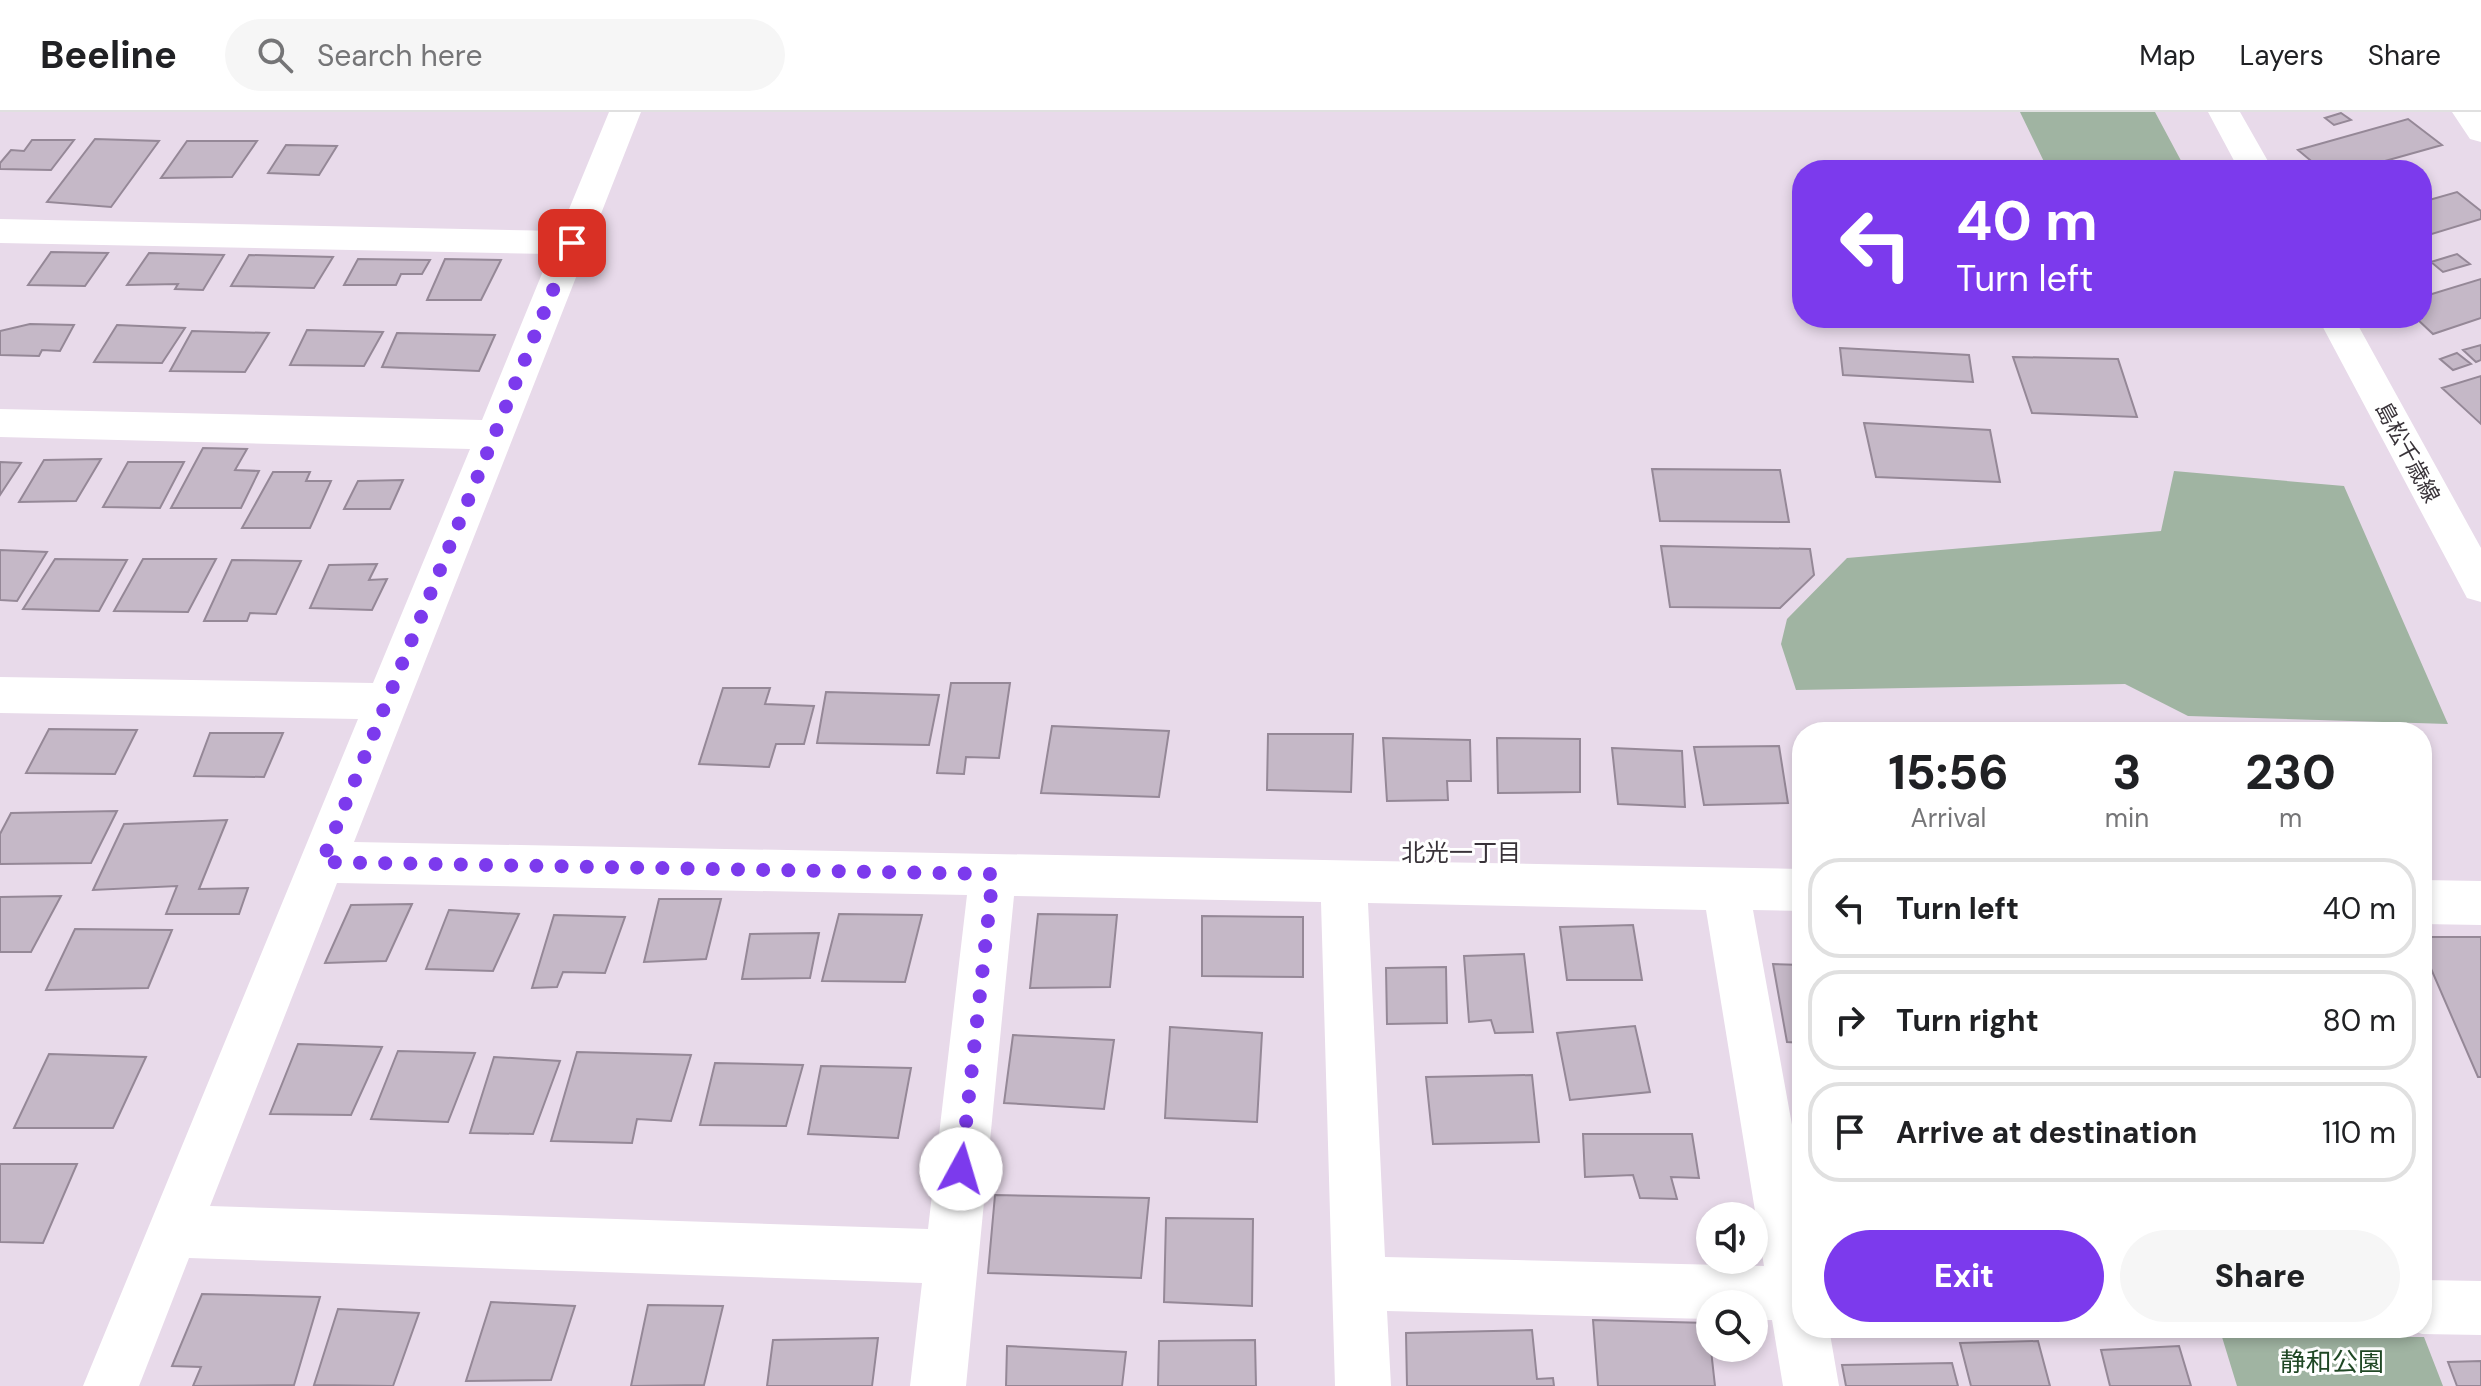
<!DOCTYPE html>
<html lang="en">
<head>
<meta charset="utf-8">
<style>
  :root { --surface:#fff; --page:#f6f6f6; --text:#202124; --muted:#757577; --line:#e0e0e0; --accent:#7c3aed }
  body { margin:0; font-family:"DM Sans","Noto Sans JP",sans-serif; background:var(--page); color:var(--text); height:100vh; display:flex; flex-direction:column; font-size:30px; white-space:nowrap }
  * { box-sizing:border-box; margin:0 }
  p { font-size:26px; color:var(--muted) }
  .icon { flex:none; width:44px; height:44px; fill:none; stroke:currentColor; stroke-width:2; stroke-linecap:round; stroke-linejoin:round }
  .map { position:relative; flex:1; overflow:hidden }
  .sheet { position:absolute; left:1792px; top:610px; width:640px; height:616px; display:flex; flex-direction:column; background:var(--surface); border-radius:32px; box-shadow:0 4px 12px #0003 }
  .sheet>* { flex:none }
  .hud { position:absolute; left:1792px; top:48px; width:640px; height:168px; border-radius:32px; box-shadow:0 4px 12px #0003; background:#7c3aed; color:#fff; overflow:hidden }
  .tools { position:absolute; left:1696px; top:1090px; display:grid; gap:16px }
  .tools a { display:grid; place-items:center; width:72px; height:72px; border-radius:50%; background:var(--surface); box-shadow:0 4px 12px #0003; font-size:40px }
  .pin { position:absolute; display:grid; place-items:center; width:68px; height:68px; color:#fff; margin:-34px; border-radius:16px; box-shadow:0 4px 12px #0006 }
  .me { position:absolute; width:88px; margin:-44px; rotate:6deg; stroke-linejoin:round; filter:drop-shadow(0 0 6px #0008) }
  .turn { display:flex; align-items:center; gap:28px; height:168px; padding:0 32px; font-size:36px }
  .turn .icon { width:104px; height:104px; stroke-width:2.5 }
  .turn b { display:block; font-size:56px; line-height:68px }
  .eta { display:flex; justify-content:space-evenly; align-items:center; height:136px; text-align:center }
  .eta b { font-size:48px; font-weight:800; line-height:56px }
  .action { display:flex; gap:16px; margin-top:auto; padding:16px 32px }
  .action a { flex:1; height:92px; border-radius:48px; background:var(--accent); color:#fff; font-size:32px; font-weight:800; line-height:92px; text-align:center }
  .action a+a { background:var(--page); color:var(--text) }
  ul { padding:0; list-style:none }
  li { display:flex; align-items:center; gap:24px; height:100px; margin:0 16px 12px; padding:0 16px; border:4px solid var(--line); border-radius:32px }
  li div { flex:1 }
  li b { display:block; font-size:30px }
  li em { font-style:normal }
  header { display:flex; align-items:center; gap:48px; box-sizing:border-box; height:112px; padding:0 40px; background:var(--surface); border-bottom:2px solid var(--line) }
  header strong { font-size:38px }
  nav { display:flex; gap:44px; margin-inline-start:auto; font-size:28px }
  .search { width:560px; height:72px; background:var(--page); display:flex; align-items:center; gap:20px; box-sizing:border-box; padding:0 28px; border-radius:44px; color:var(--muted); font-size:30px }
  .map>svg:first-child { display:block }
  .green { fill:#a0b4a2 }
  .building { fill:#c5b8c7; stroke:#958897; stroke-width:2 }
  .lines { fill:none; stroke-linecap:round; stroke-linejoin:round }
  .minor { fill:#fff; fill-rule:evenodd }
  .major { fill:#fff; fill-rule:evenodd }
  .route { stroke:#7c3aed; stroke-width:14; stroke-dasharray:0 25.2 }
  .labels { text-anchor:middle; stroke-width:6; stroke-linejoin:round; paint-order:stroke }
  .street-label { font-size:22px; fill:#393339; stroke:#fff }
  .neighbourhood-label { font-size:24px; fill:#393339; stroke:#fff }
  .near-park-label { font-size:26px; fill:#204825; stroke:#fff }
</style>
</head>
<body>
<header>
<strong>Beeline</strong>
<div class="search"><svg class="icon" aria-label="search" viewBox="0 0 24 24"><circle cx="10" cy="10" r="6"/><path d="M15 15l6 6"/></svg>Search here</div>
<nav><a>Map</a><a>Layers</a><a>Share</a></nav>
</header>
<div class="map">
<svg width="2481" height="1274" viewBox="0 0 2481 1274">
  <rect width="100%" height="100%" fill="#e8daea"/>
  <path class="green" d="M2020,0H2155L2186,58H2048Z
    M2174,359L2344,374L2448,612L2188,604L2125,572L1796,578L1781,532L1787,507L1847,446L2161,419Z
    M2222,1225H2424L2443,1274H2237Z"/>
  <path class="building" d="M2341,1L2351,8L2334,13L2325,6Z
    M2408,7L2442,33L2353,58H2322L2298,38Z
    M95,27L159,29L111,95L47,90Z
    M32,28H74L51,58L0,57V51L11,38L24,39Z
    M187,29H257L232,65L161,66Z
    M286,33L337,34L319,63L268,61Z
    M2457,80L2481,99V107L2422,125V90Z
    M51,140L108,141L85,174L28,173Z
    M149,141L224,143L203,178L175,177L178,172L127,173Z
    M2457,142L2470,152L2443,160L2431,150Z
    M249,143L333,145L314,176L231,174Z
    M358,147L430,148L422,162H401L396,173H344Z
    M445,147L501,148L481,188H427Z
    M2481,167V206L2433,222L2416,206H2422V185Z
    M30,212L74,213L60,239L42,238L39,244L0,243V219Z
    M117,213L185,216L162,251L94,250Z
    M307,218L383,220L364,254L290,253Z
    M192,219L269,221L245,260L170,259Z
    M397,221L495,223L479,259L382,255Z
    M2481,233V248L2476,250L2463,238Z
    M1840,236L1969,243L1973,270L1843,263Z
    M2457,241L2471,252L2453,258L2440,247Z
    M2013,245L2118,247L2137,305L2032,301Z
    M2481,264V312L2442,276Z
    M1864,311L1990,318L2000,370L1876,365Z
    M203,336L247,337L235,358L259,359L241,396H171Z
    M101,347L76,389L19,390L44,348Z
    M0,350L21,351L0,383Z
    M128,350H184L160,396L103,395Z
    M1652,357L1780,358L1789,410L1660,409Z
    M273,360H310L306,369H331L310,416H242Z
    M403,368L390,397H344L358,369Z
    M1661,434L1810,437L1814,463L1780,496L1670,495Z
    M0,438L47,440L17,489L0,488Z
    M55,447L127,448L99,499L23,497Z
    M143,447H216L188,500L114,499Z
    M232,448L301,449L276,502L250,501L247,509H204Z
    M377,452L369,468L387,467L372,498L310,496L329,453Z
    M951,571H1010L999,646L966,645L964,662L937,661Z
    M723,576H770L765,592L814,594L804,632H776L769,655L699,652Z
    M826,580L939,583L929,633L817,631Z
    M1052,614L1169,619L1159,685L1041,681Z
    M49,617L137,618L115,662L26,661Z
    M210,621H283L264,665L194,664Z
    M1268,622H1353L1351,680L1267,678Z
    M1383,626L1470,628L1471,669H1447L1448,688L1387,689Z
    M1497,626L1580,627V680L1498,681Z
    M1779,634L1788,691L1704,693L1694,635Z
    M1612,636L1682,639L1685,695L1618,692Z
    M117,699L91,751L0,752V722L11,701Z
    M227,708L199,777L248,776L239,802H166L177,774L93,778L124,712Z
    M61,784L31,840H0V785Z
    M659,787H721L706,847L644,850Z
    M412,792L386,849L325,851L351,793Z
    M449,798L519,802L493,859L426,857Z
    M839,802L922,803L905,870L822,869Z
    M1038,802L1117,803L1110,875L1030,876Z
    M554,803L625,805L605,861L563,860L557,875L532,876Z
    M1202,804L1303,805V865L1202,864Z
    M1633,813L1642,868H1567L1560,815Z
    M75,817L172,818L148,876L46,878Z
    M819,821L810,866L742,867L750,822Z
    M2422,825H2481V965H2478L2422,836Z
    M1524,842L1533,920L1495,921L1491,908L1469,910L1464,844Z
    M1773,852L1802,853V931L1787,930Z
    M1446,855L1447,911L1387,912L1386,856Z
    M1635,914L1650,980L1570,988L1557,921Z
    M1170,915L1262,921L1257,1010L1165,1006Z
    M1013,923L1114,928L1104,997L1004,991Z
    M298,932L382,935L351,1003L270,1002Z
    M398,939L475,941L448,1010L371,1007Z
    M577,940L691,943L671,1009L637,1007L632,1031L551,1029Z
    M49,942L146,945L113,1016H14Z
    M494,945L560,949L533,1022L470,1021Z
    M715,951L803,953L786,1014L700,1013Z
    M821,954L911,956L898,1026L808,1022Z
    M1532,963L1539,1030L1433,1032L1426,965Z
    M1583,1022H1692L1699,1066L1671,1065L1677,1087L1640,1086L1633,1063L1585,1065Z
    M0,1052H77L43,1131L0,1130Z
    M995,1083L1149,1086L1141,1166L988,1161Z
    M1166,1106L1253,1107L1252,1194L1164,1190Z
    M202,1182L320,1185L294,1273L193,1274L201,1255L172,1254Z
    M491,1190L575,1194L551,1268L466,1269Z
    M648,1193L723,1194L704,1273L631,1274Z
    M338,1197L419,1201L393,1274L314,1273Z
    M1593,1208L1708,1211L1715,1274H1598Z
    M1532,1218L1537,1267L1553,1266L1554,1274H1407L1406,1221Z
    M878,1226L872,1274H767L773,1228Z
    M1255,1228L1256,1274H1158L1159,1229Z
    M2038,1229L2050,1274H1971L1960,1231Z
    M1007,1234L1126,1240L1122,1274H1006Z
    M2179,1234L2191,1274H2110L2101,1238Z
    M2481,1249V1274H2457L2448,1250Z
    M1952,1251L1958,1274H1846L1842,1253Z"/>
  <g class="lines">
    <path class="minor" d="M609,0H641L354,730L1802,757V799L1753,798L1802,1068V1216H1829L1839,1274H1783L1772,1208H1754V1192H1710V1207L1387,1199L1391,1274H1335L1321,790L1014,784L966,1274H910L922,1171L189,1146L139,1274H83L358,607L0,601V565L373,571L470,337L0,325V297L482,308L550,142L0,131V107L560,119ZM337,771L967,783L928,1117L210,1094ZM1368,791L1706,798L1764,1154L1385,1145Z
      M2452,0H2481V30L2470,27Z
      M2422,768L2481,769V813L2422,812Z
      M2422,1168L2481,1169V1223L2422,1222L2407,1216H2422Z"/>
    <path class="major" d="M2208,0H2240L2273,58H2239Z
      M2318,206H2354L2481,436V490L2467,486Z"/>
  </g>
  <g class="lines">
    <path class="route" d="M572,131L322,750L993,762L961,1057"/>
  </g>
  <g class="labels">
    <g class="street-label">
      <text transform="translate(2408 340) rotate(62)" y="8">島松千歳線</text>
    </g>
    <g class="neighbourhood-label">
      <text x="1461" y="749">北光一丁目</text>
    </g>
    <g class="near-park-label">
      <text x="2332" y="1259">静和公園</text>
    </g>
  </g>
</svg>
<div class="tools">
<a><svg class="icon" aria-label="sound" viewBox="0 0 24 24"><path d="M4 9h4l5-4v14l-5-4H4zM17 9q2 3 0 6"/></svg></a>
<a><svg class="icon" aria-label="search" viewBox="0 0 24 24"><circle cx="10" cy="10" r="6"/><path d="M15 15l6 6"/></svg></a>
</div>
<div class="pin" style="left:572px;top:131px;background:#d93025"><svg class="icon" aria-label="arrive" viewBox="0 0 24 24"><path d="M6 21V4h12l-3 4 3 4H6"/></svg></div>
<svg class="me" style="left:961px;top:1057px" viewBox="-20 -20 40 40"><circle r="19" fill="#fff"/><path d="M0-13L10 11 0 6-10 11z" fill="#7c3aed"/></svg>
<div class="hud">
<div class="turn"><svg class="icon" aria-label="left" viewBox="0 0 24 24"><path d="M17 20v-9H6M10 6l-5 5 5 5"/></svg><div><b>40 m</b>Turn left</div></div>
</div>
<section class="sheet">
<div class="eta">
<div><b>15:56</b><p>Arrival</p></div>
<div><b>3</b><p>min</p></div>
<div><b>230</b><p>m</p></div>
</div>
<ul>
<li><svg class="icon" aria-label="left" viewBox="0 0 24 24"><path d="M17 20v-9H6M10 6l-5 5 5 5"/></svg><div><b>Turn left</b></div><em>40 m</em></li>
<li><svg class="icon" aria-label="right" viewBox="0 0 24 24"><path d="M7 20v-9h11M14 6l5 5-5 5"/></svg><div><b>Turn right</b></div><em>80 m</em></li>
<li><svg class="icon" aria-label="arrive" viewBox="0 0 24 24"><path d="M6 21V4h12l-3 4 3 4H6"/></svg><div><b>Arrive at destination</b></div><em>110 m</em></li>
</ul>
<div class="action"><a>Exit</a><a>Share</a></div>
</section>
</div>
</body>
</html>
